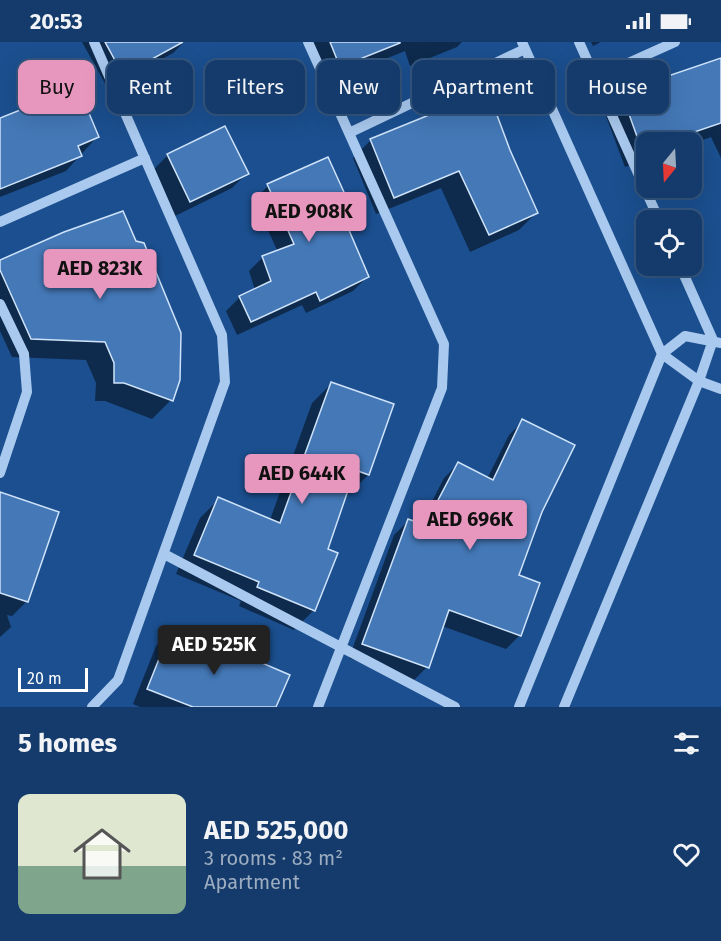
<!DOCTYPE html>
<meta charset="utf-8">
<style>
body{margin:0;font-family:"Fira Sans",sans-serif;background:#1d4271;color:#f1f3f6;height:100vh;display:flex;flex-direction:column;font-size:22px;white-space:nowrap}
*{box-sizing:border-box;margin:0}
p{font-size:20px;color:#9dadc1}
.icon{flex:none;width:33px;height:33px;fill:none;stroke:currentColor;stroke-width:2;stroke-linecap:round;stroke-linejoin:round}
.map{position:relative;height:665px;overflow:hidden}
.panel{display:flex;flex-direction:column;background:#143b6b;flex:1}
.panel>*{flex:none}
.top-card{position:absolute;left:18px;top:18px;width:686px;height:54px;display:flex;gap:12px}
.needle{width:39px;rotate:198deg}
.tools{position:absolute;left:636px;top:90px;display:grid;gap:12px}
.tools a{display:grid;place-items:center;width:66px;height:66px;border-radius:12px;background:#143b6b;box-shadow:0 6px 24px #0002,0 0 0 2px #33557e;font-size:30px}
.scale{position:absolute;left:18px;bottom:15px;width:70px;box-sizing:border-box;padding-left:6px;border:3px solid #fff;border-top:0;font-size:16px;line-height:21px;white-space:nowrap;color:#fff;-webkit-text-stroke:4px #1b4f8f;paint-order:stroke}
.price{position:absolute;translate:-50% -51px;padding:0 14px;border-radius:6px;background:#e797bd;color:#111;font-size:20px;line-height:39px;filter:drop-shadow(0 2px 3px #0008)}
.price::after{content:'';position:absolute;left:50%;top:36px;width:18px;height:14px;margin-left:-9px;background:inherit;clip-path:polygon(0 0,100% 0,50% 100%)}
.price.current{background:#222;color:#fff}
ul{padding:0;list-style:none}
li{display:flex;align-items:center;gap:18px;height:150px;padding:0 18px}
li span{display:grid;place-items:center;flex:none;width:168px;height:120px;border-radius:12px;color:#555}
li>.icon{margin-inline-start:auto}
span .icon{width:72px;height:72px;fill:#fffc;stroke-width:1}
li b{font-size:26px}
h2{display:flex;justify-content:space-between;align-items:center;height:72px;padding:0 18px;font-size:26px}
.chip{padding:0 21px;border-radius:12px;background:#143b6b;box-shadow:0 6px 24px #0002,0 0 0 2px #33557e;font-size:21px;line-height:54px}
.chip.current{background:#e797bd;color:#111}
.status{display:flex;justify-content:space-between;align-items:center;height:42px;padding:0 30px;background:#143b6b;direction:ltr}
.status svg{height:16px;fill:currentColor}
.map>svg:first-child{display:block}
</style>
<div class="status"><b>20:53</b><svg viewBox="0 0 49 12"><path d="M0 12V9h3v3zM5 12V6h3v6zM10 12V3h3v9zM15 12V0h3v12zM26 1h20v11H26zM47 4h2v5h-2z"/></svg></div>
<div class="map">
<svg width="721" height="665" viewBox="0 0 721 665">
<rect width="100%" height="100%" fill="#1b4f8f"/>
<path fill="#0007" d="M 82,0 L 184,0 L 173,11 L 108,47 Z
M 304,0 L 462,0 L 457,5 L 410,24 L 405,9 L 321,43 Z
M 591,0 L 601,0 L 593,4 Z
M 721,17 L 721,116 L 711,95 L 692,102 L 646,100 L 646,118 L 625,125 L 604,69 L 622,51 Z
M 0,74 L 2,77 L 97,95 L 66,129 L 0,155 Z
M 371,98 L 509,109 L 537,170 L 519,188 L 470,210 L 441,146 L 376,172 L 353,116 Z
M 168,113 L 247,131 L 232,146 L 175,174 L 153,128 Z
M 327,117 L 352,170 L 343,178 L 367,235 L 353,249 L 306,271 L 302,263 L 237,293 L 226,269 L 240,255 L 255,248 L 249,229 L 263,215 L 278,210 L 254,158 L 268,144 Z
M 0,221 L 178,338 L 171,358 L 152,377 L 105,359 L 95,359 L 96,341 L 86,318 L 12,315 L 0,289 Z
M 331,342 L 368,433 L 349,452 L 346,451 L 326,508 L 336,512 L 313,569 L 294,588 L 239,564 L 241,559 L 176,532 L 200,476 L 219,457 L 270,478 L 312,361 Z
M 523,379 L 541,470 L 517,534 L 520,593 L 506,607 L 442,584 L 427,625 L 413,639 L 349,616 L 394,493 L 408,479 L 420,483 L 444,436 L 458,422 L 487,437 L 509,393 Z
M 0,455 L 27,559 L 12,574 L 7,573 L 11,585 L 0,595 Z
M 171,589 L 288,634 L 274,665 L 140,665 L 133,662 L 156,604 Z"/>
<path fill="#4478b7" stroke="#cfe3fa" stroke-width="1.5" d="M 105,0 L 183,0 L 123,33 Z
M 330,0 L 400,0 L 400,1 L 340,25 Z
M 721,16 L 721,81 L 665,100 L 639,100 L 621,50 Z
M 78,45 L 99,95 L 78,104 L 82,114 L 0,147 L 0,76 Z
M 488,49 L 510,108 L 538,171 L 489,193 L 459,129 L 394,156 L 370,97 Z
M 225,84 L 249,132 L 190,160 L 167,112 Z
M 328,115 L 353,170 L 343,174 L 369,235 L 320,259 L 316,250 L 251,280 L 239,254 L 271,239 L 262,214 L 294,202 L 267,142 Z
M 123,169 L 136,199 L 144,201 L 181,291 L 180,338 L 173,359 L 124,341 L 114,341 L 114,321 L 105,300 L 31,297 L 0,228 L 0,218 L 64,190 Z
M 331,340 L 394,362 L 369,433 L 355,428 L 328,507 L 338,511 L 315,569 L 257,545 L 259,540 L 194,513 L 218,455 L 280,481 Z
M 522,377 L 575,403 L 542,470 L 519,533 L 540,541 L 521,594 L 449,568 L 429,626 L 362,602 L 408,477 L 425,483 L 458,420 L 493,438 Z
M 0,450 L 59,470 L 28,560 L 0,551 Z
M 171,587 L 238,613 L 239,611 L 290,633 L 276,665 L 193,665 L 147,647 Z"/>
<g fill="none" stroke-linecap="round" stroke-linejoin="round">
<path stroke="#a9c9ee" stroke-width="10" d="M 308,0 L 444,302 L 442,346 L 318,665
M 522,0 L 662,312 L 699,339 L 721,347
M 579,0 L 659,178
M 595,36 L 675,0
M 349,91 L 525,7
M 0,180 L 145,116
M 0,262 L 24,312 L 27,350 L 0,431
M 164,512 L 455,665
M 92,665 L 118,638 L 225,340 L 222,293 L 94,0
M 519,665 L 662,312 L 685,294 L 721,301
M 564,665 L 699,339 L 713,298 L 680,224"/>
</g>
</svg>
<div class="tools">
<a><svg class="needle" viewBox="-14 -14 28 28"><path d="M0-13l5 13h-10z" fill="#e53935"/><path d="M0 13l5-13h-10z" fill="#9dadc1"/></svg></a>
<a><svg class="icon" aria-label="locate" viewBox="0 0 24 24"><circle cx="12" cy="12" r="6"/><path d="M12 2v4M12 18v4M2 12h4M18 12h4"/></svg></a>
</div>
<div class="scale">20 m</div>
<b class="price" style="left:309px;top:201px">AED 908K</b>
<b class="price" style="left:100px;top:258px">AED 823K</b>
<b class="price" style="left:302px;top:463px">AED 644K</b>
<b class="price" style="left:470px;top:509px">AED 696K</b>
<b class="price current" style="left:214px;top:634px">AED 525K</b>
<div class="top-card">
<a class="chip current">Buy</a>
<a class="chip">Rent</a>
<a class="chip">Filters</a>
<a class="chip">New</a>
<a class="chip">Apartment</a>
<a class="chip">House</a>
</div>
</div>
<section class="panel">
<h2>5 homes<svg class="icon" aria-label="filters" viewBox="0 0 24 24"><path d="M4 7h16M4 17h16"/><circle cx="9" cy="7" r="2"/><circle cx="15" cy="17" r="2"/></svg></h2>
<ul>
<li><span style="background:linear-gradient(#dfe7d0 60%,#7fa58c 0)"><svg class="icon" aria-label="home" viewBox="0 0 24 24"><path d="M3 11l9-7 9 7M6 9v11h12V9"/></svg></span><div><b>AED 525,000</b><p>3 rooms · 83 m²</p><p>Apartment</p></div><svg class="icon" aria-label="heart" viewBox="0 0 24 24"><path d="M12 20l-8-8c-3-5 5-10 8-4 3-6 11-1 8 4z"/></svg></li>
</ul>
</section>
